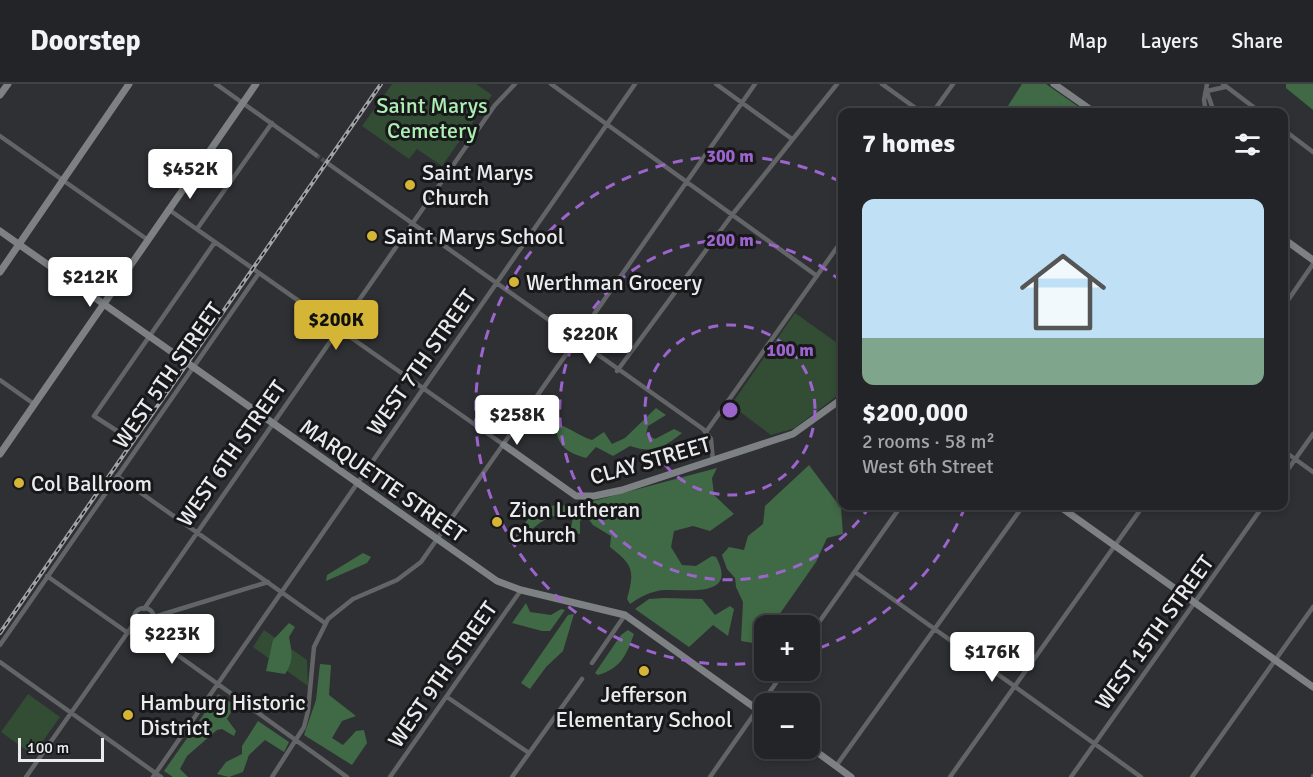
<!DOCTYPE html>
<meta charset="utf-8">
<style>
body{margin:0;font-family:Signika,sans-serif;background:#2f3033;color:#f1f3f6;height:100vh;display:flex;flex-direction:column;font-size:22px;white-space:nowrap}
*{box-sizing:border-box;margin:0}
p{font-size:20px;color:#a3a4a7}
.icon{flex:none;width:33px;height:33px;fill:none;stroke:currentColor;stroke-width:2;stroke-linecap:round;stroke-linejoin:round}
.map{position:relative;flex:1;overflow:hidden}
.panel{position:absolute;left:838px;top:24px;width:450px;height:402px;display:flex;flex-direction:column;background:#232427;border-radius:12px;box-shadow:0 3px 9px #0003,0 0 0 2px #404144}
.panel>*{flex:none}
.tools{position:absolute;left:754px;top:531px;display:grid;gap:12px}
.tools a{display:grid;place-items:center;width:66px;height:66px;border-radius:12px;background:#232427;box-shadow:0 3px 9px #0003,0 0 0 2px #404144;font-size:30px}
.scale{position:absolute;left:18px;bottom:15px;width:86px;box-sizing:border-box;padding-left:6px;border:3px solid #eaebed;border-top:0;font-size:16px;line-height:21px;white-space:nowrap;color:#eaebed;-webkit-text-stroke:4px #18181a;paint-order:stroke}
.price{position:absolute;translate:-50% -51px;padding:0 14px;border-radius:6px;background:#fff;color:#222;font-size:20px;line-height:39px;filter:drop-shadow(0 2px 3px #0008)}
.price::after{content:'';position:absolute;left:50%;top:36px;width:18px;height:14px;margin-left:-9px;background:inherit;clip-path:polygon(0 0,100% 0,50% 100%)}
.price.current{background:#d5b535;color:#111}
ul{padding:0;list-style:none}
li{display:grid;align-content:center;gap:12px;height:318px;padding:0 24px}
li span{display:grid;place-items:center;height:186px;border-radius:12px;color:#555}
li>.icon{margin-inline-start:auto}
span .icon{width:108px;height:108px;fill:#fffc;stroke-width:1}
li b{font-size:26px}
h2{display:flex;justify-content:space-between;align-items:center;height:72px;padding:0 24px;font-size:26px}
header{display:flex;align-items:center;gap:36px;box-sizing:border-box;height:84px;padding:0 30px;background:#232427;border-bottom:2px solid #404144}
header strong{font-size:28px}
nav{display:flex;gap:33px;margin-inline-start:auto;font-size:21px}
.map>svg:first-child{display:block}
</style>
<header>
<strong>Doorstep</strong>
<nav><a>Map</a><a>Layers</a><a>Share</a></nav>
</header>
<div class="map">
<svg width="1313" height="693" viewBox="0 0 1313 693">
<rect width="100%" height="100%" fill="#2f3034"/>
<path fill="#324d34" d="M 392,0 L 476,0 L 492,11 L 442,82 L 417,65 L 409,75 L 362,42 Z
M 795,229 L 843,263 L 843,307 L 795,344 L 771,351 L 731,321 Z
M 264,546 L 307,576 L 308,602 L 253,563 Z
M 28,610 L 60,633 L 33,671 L 1,648 Z"/>
<path fill="#406945" d="M 1022,0 L 1046,0 L 1086,28 L 1004,28 Z
M 1286,0 L 1313,0 L 1313,26 L 1286,4 Z
M 656,324 L 666,331 L 648,342 L 646,350 L 655,355 L 674,345 L 682,349 C 663,364 654,370 630,362 L 613,372 L 596,363 L 586,374 C 566,368 558,363 555,340 C 569,342 578,352 592,356 L 604,348 L 612,360 L 625,354 Z
M 809,381 L 841,424 L 843,450 L 827,454 L 816,478 L 772,541 L 765,542 L 765,551 L 759,560 L 741,557 L 743,518 L 736,503 L 735,494 L 727,485 L 722,471 L 729,463 L 744,466 L 748,452 L 763,440 L 765,422 Z
M 717,384 L 712,394 L 714,411 L 734,430 L 710,447 L 693,442 L 674,447 L 671,463 L 682,481 L 696,482 L 712,472 L 716,473 C 739,515 685,505 664,506 C 651,507 640,513 630,520 L 627,515 C 635,486 633,481 610,463 L 611,452 L 593,441 L 587,433 L 580,437 L 580,450 L 570,449 L 573,433 C 539,425 536,451 509,460 L 538,422 L 578,421 Z
M 363,469 L 371,473 L 367,479 L 326,497 L 327,491 Z
M 664,514 L 702,515 L 715,531 L 730,522 L 734,525 L 728,552 L 713,541 L 689,563 L 635,525 L 649,515 Z
M 526,519 L 530,528 L 551,531 L 561,525 L 565,526 L 550,547 L 542,547 L 512,539 Z
M 574,530 L 563,567 L 546,583 L 530,605 L 521,599 L 568,531 Z
M 289,539 L 295,543 L 289,553 C 292,568 294,577 285,590 L 266,587 L 273,556 Z
M 628,546 L 634,550 C 626,572 621,584 598,591 L 595,589 L 621,551 Z
M 320,580 L 331,581 L 329,611 L 356,632 L 342,637 L 332,654 L 343,661 L 356,647 L 364,646 L 367,659 L 352,681 L 304,651 L 316,616 Z
M 218,610 L 235,621 L 227,635 L 236,647 L 234,652 L 222,645 L 217,646 L 187,672 L 180,685 L 188,693 L 173,693 L 164,687 Z
M 258,637 L 289,658 L 284,668 L 265,656 L 249,671 L 243,688 L 229,693 L 217,690 L 226,678 L 242,670 L 242,662 Z"/>
<g fill="none" stroke-linecap="round" stroke-linejoin="round">
<path stroke="#4b4c50" stroke-width="4.5" stroke-dasharray="4.5 2" stroke-linecap="butt" d="M 316,71 L 330,81"/>
<path stroke="#626466" stroke-width="4.5" d="M 216,0 L 316,71
M 551,0 L 817,192
M 716,0 L 792,55
M 882,0 L 921,28
M 1223,0 L 1260,28
M 1207,7 L 1225,3
M 1207,8 L 1214,28
M 933,28 L 953,0
M 1206,28 L 1204,16 L 1207,0
M 1284,46 L 1313,68
M 0,52 L 148,156
M 330,81 L 703,345 L 711,355 L 713,377
M 168,125 L 504,361
M 197,145 L 272,39
M 1284,222 L 1313,180
M 617,287 L 732,131 L 837,0
M 0,296 L 34,320
M 706,348 L 843,155
M 131,356 L 94,332 L 215,158
M 1284,367 L 1313,388
M 1284,391 L 1313,350
M 117,392 L 325,539
M 855,488 L 1141,693
M 47,492 L 128,549
M134 534a10 10 0 1 1 20 0a10 10 0 1 1-20 0Z
M 144,525 L 495,21 L 515,0
M 154,533 L 268,498
M 147,543 L 151,552 L 347,693
M 810,551 L 901,422
M 0,561 L 259,189
M 0,578 L 161,693
M 592,579 L 625,531
M 447,613 L 529,669
M 836,682 L 1023,422
M 26,693 L 135,538
M 153,693 L 635,0
M 272,693 L 304,643 L 308,627 L 314,563 L 328,535 L 353,515 L 397,496 L 421,478 L 755,0
M 390,693 L 521,506
M 512,693 L 582,595
M 710,693 L 785,586
M 950,693 L 1143,422
M 1071,693 L 1263,422
M 1192,693 L 1313,523
M 1313,693 L 1313,692"/>
<path stroke="#7e8183" stroke-width="7" d="M 1054,0 L 1094,28
M 0,11 L 8,0
M 0,147 L 497,497 L 521,506 L 625,531 L 765,631
M 1284,155 L 1313,176
M 0,188 L 129,0
M 504,361 L 576,412 L 594,412 L 622,406 L 793,350 L 843,314
M 0,370 L 256,0
M 1059,422 L 1313,603
M 810,663 L 851,693"/>
<g stroke="#a2a3a6" stroke-width="4">
<path id="rail" d="M 0,549 L 381,0"/>
</g>
<use href="#rail" stroke="#18181a" stroke-width="1.5" stroke-dasharray="4.5" stroke-linecap="butt"/>
</g>
<g fill="none" stroke="#9c65cd" stroke-width="3" stroke-dasharray="10 8">
<circle cx="730" cy="326" r="85"/>
<path d="M870 422A170 170 0 1 1 843 199"/>
<path d="M965 423A254 254 0 0 1 811 567M763 578A254 254 0 1 1 841 98"/>
</g>
<g fill="#d5b535" stroke="#18181a" stroke-width="2">
<circle cx="410" cy="101" r="6"/>
<circle cx="372" cy="152" r="6"/>
<circle cx="514" cy="198" r="6"/>
<circle cx="19" cy="399" r="6"/>
<circle cx="497" cy="438" r="6"/>
<circle cx="644" cy="587" r="6"/>
<circle cx="128" cy="631" r="6"/>
</g>
<g text-anchor="middle" stroke-width="6" stroke-linejoin="round" paint-order="stroke">
<g font-size="22" fill="#adeeb3" stroke="#18181a">
<text x="432" y="29">Saint Marys<tspan x="432" dy="25">Cemetery</tspan></text>
</g>
<g font-size="22" fill="#eaebed" stroke="#18181a" text-anchor="start">
<text x="422" y="96">Saint Marys<tspan x="422" dy="25">Church</tspan></text>
<text x="384" y="160">Saint Marys School</text>
<text x="526" y="206">Werthman Grocery</text>
<text x="31" y="407">Col Ballroom</text>
<text x="509" y="433">Zion Lutheran<tspan x="509" dy="25">Church</tspan></text>
<text x="644" y="618" text-anchor="middle">Jefferson<tspan x="644" dy="25">Elementary School</tspan></text>
<text x="140" y="626">Hamburg Historic<tspan x="140" dy="25">District</tspan></text>
</g>
<g font-size="22" fill="#eaebed" stroke="#18181a">
<text transform="translate(421 278) rotate(-55)" y="8">WEST 7TH STREET</text>
<text transform="translate(167 291) rotate(-55)" y="8">WEST 5TH STREET</text>
<text transform="translate(231 369) rotate(-55)" y="8">WEST 6TH STREET</text>
<text transform="translate(650 376) rotate(-16)" y="8">CLAY STREET</text>
<text transform="translate(383 396) rotate(35)" y="8">MARQUETTE STREET</text>
<text transform="translate(1154 548) rotate(-54)" y="8">WEST 15TH STREET</text>
<text transform="translate(442 590) rotate(-55)" y="8">WEST 9TH STREET</text>
</g>
</g>
<circle cx="730" cy="326" r="9" fill="#9c65cd" stroke="#18181a" stroke-width="3"/>
<g font-size="18" text-anchor="middle" font-weight="bold" fill="#9c65cd" stroke="#18181a" stroke-width="6" stroke-linejoin="round" paint-order="stroke">
<text x="730" y="78">300 m</text>
<text x="730" y="162">200 m</text>
<text x="790" y="272">100 m</text>
</g>
</svg>
<div class="tools">
<a>+</a>
<a>−</a>
</div>
<div class="scale">100 m</div>
<b class="price" style="left:190px;top:116px">$452K</b>
<b class="price" style="left:90px;top:224px">$212K</b>
<b class="price current" style="left:336px;top:267px">$200K</b>
<b class="price" style="left:590px;top:281px">$220K</b>
<b class="price" style="left:517px;top:362px">$258K</b>
<b class="price" style="left:172px;top:581px">$223K</b>
<b class="price" style="left:992px;top:599px">$176K</b>
<section class="panel">
<h2>7 homes<svg class="icon" aria-label="filters" viewBox="0 0 24 24"><path d="M4 7h16M4 17h16"/><circle cx="9" cy="7" r="2"/><circle cx="15" cy="17" r="2"/></svg></h2>
<ul>
<li><span style="background:linear-gradient(#bfe0f5 75%,#7fa58c 0)"><svg class="icon" aria-label="home" viewBox="0 0 24 24"><path d="M3 11l9-7 9 7M6 9v11h12V9"/></svg></span><div><b>$200,000</b><p>2 rooms · 58 m²</p><p>West 6th Street</p></div></li>
</ul>
</section>
</div>
